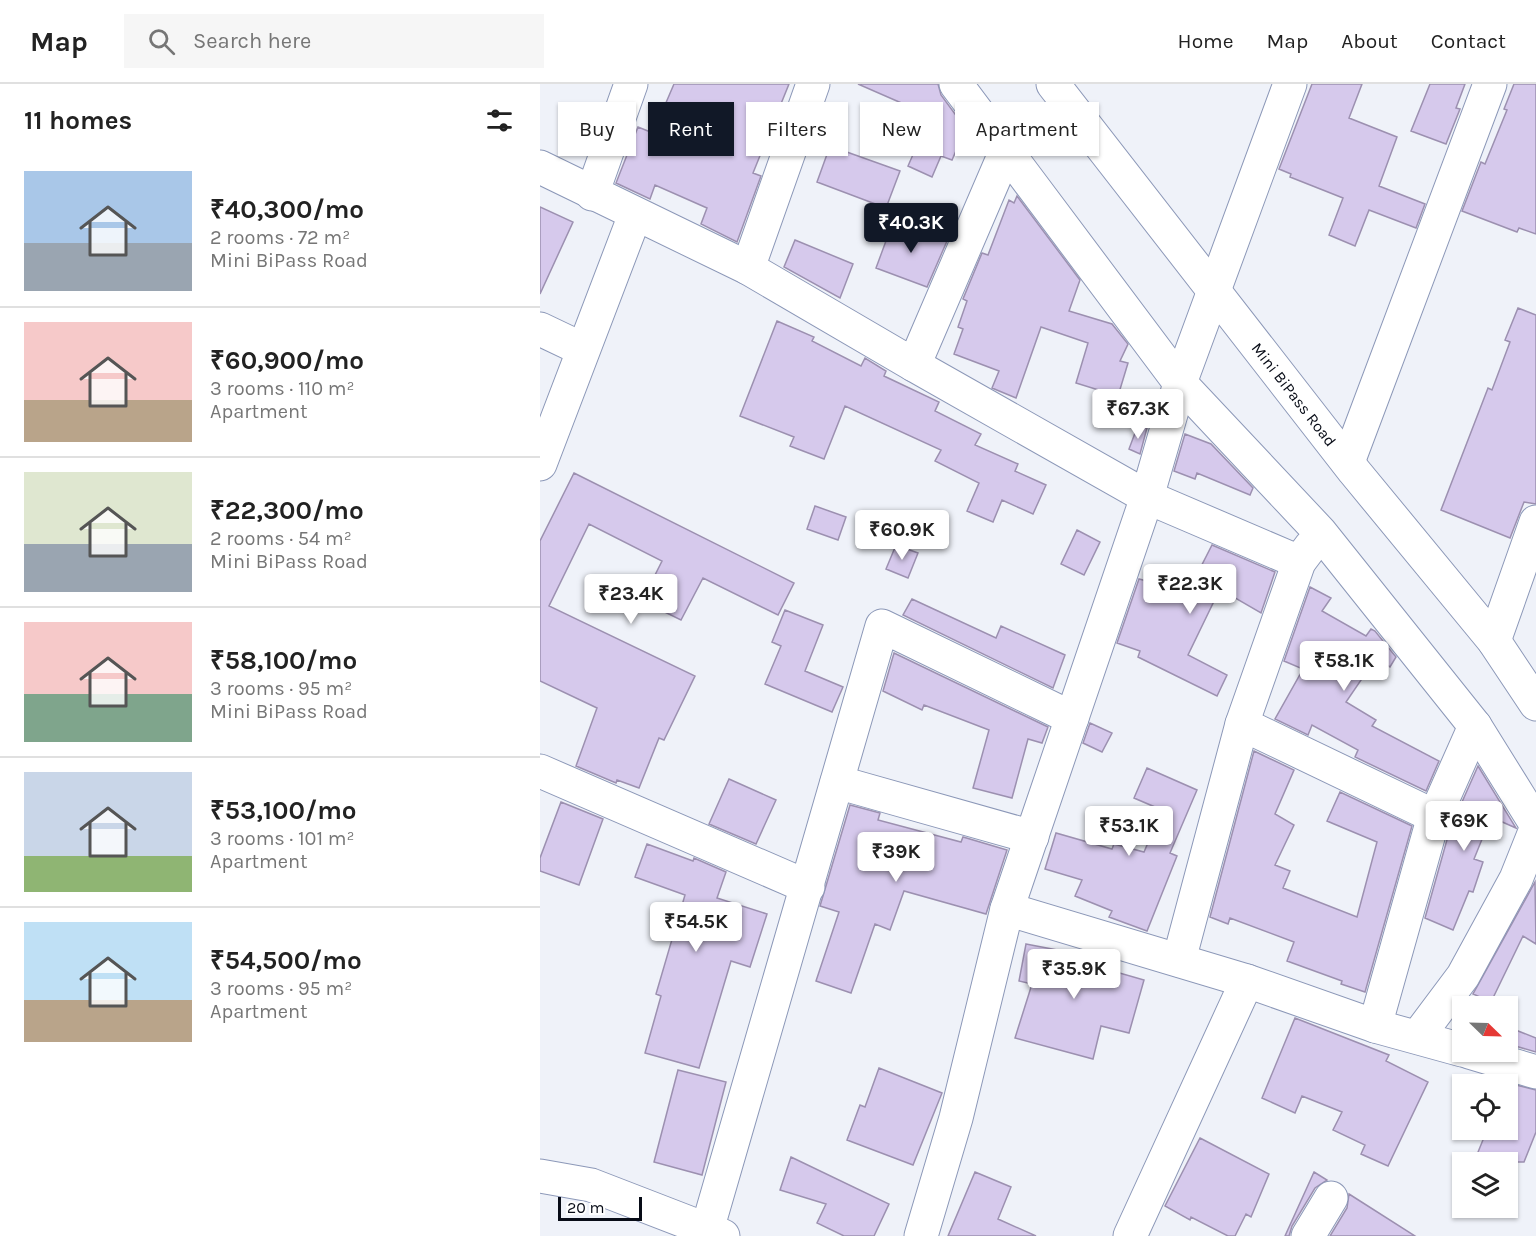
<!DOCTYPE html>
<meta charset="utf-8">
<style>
body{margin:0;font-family:Karla,sans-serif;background:#f6f6f6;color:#222;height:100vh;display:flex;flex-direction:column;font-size:22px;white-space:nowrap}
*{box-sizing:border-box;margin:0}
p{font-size:20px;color:#767676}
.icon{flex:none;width:33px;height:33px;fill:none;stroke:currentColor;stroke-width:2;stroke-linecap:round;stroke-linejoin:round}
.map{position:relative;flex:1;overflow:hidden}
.panel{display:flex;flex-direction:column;background:#fff;width:540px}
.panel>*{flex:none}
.hud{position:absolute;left:18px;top:18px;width:570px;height:54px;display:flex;gap:12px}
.needle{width:39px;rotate:113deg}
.buttons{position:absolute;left:912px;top:912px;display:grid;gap:12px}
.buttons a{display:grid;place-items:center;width:66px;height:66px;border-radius:0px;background:#fff;box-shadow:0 2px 4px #0004;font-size:30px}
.scale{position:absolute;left:18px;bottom:15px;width:84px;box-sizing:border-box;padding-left:6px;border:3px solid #080c17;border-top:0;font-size:16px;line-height:21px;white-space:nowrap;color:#080c17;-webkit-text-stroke:4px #fff;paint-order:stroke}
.price{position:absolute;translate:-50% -51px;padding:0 14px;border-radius:6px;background:#fff;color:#222;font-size:20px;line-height:39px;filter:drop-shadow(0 2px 3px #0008)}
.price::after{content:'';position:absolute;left:50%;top:36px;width:18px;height:14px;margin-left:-9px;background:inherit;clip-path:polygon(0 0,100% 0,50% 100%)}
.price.active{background:#111827;color:#fff}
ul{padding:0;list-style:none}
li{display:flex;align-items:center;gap:18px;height:150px;padding:0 24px}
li+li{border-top:2px solid #e0e0e0}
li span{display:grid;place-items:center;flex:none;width:168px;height:120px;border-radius:0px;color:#555}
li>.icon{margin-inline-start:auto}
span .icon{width:72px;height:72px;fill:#fffc;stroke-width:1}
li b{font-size:26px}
h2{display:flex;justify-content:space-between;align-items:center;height:72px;padding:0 24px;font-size:26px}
.chip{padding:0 21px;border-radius:0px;background:#fff;box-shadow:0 2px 4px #0004;font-size:21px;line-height:54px}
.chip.active{background:#111827;color:#fff}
header{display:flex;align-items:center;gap:36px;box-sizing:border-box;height:84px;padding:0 30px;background:#fff;border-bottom:2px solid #e0e0e0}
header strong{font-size:28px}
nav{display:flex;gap:33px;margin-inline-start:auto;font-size:21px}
.search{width:420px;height:54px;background:#f6f6f6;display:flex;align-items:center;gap:15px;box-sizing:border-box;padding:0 21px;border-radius:0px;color:#767676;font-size:22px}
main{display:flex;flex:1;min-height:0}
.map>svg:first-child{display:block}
</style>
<header>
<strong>Map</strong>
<div class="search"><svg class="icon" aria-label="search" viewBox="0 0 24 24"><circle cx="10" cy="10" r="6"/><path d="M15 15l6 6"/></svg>Search here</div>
<nav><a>Home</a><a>Map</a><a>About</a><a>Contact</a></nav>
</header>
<main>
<section class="panel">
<h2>11 homes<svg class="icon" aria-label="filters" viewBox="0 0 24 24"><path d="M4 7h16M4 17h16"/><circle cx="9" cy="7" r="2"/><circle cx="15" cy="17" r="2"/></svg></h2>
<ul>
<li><span style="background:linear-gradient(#a9c7e8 60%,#9aa5b1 0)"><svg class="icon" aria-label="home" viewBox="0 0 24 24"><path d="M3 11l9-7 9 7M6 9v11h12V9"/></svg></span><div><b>₹40,300/mo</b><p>2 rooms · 72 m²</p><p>Mini BiPass Road</p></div></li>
<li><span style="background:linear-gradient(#f6c9c9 65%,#b9a48a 0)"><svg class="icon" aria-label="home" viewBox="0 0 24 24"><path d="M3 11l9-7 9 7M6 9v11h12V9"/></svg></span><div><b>₹60,900/mo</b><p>3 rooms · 110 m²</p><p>Apartment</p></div></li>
<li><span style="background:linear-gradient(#dfe7d0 60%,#9aa5b1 0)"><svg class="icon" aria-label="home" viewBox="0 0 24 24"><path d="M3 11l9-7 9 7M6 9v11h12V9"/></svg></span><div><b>₹22,300/mo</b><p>2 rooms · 54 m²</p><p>Mini BiPass Road</p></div></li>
<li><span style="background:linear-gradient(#f6c9c9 60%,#7fa58c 0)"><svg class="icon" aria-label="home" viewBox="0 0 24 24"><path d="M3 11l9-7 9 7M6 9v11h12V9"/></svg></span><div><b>₹58,100/mo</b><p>3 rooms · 95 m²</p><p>Mini BiPass Road</p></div></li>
<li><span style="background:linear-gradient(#c9d6e8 70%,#8fb573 0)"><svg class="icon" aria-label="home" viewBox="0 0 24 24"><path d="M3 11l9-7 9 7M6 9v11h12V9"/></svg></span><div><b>₹53,100/mo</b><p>3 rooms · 101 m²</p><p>Apartment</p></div></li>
<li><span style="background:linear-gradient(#bfe0f5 65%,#b9a48a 0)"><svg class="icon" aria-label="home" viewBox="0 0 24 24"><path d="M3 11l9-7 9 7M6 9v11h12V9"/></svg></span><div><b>₹54,500/mo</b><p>3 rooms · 95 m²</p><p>Apartment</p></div></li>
</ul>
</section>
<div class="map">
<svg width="996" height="1152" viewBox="0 0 996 1152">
<rect width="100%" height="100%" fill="#eff2f9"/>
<path fill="#d6c9ec" stroke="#9c90b0" stroke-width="1.5" d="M 134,0 L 249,0 L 213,89 L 221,92 L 197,158 L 161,140 L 167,124 L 115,101 L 110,115 L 76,99 L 98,43 L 113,49 Z
M 318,0 L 398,0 L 401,11 L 434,56 L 423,51 L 412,76 L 401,72 L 392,93 L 368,82 L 388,36 L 380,33 L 382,28 Z
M 772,0 L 822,0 L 809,34 L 857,53 L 839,102 L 885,120 L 876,144 L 829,126 L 815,162 L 789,151 L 803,114 L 750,93 L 751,90 L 739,85 Z
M 890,0 L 925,0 L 916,24 L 920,25 L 906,60 L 871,47 Z
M 974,0 L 996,0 L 996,150 L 979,144 L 977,148 L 922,127 L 941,78 L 945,80 L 967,26 L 964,25 Z
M 290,62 L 360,87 L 346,124 L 277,98 Z
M 477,112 L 540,196 L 529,227 L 572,240 L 588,260 L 580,277 L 588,279 L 578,312 L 536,299 L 548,259 L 501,243 L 476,314 L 452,304 L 459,287 L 414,270 L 423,245 L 418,243 L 427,217 L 423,215 L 442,169 L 448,171 L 469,116 L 474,119 Z
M 0,123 L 33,138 L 0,210 Z
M 353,138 L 407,157 L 387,203 L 336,184 Z
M 255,156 L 313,180 L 300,214 L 244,183 Z
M 978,224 L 996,231 L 996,420 L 984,418 L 970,454 L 901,426 L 948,304 L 952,306 L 970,258 L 965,256 Z
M 237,237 L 274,253 L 272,257 L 321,282 L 325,274 L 346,287 L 344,292 L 399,318 L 395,327 L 441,350 L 435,361 L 478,380 L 475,387 L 506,401 L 493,430 L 462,416 L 453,438 L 427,427 L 439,399 L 395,377 L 401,366 L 305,322 L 284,375 L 250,362 L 254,353 L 200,332 Z
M 598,341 L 607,344 L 600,370 L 589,365 Z
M 645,350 L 671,360 L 713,404 L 710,411 L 657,389 L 655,395 L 634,387 Z
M 34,389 L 254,499 L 238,531 L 163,494 L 141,536 L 102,517 L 122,477 L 49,440 L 9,522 L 155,592 L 124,656 L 119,654 L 99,704 L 77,696 L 76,699 L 36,682 L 57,624 L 0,597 L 0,457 Z
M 275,422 L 306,433 L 298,456 L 267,445 Z
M 537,446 L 560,458 L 544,491 L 521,480 Z
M 356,461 L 378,469 L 368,494 L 346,485 Z
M 672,461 L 735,488 L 721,529 L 692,512 L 691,515 L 678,509 L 648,571 L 687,591 L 677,612 L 598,573 L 600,567 L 577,559 L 599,495 L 648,508 Z
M 770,503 L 791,514 L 782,527 L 826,552 L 831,545 L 835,547 L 856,573 L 850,583 L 836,574 L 806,618 L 836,636 L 832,642 L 899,677 L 886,707 L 815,673 L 818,666 L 772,641 L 768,651 L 735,635 L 763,585 L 744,577 Z
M 372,515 L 456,554 L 461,542 L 525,571 L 513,604 L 363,531 Z
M 245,526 L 283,541 L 265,587 L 303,603 L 292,628 L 225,600 L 241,562 L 232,558 Z
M 354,569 L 508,643 L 502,659 L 488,655 L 472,714 L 433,704 L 449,646 L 384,621 L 382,626 L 343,607 Z
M 550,639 L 572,649 L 562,668 L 543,659 Z
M 714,667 L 754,686 L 735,730 L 754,741 L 735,781 L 750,787 L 743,804 L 817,833 L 837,758 L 787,737 L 800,708 L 872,742 L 825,908 L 801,900 L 802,897 L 747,877 L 754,858 L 690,834 L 688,840 L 670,833 Z
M 938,682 L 976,744 L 951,733 L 934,775 L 943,778 L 933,808 L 929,807 L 913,846 L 885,834 L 910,745 Z
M 607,684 L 657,706 L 630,769 L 637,772 L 607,847 L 569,833 L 572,827 L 535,812 L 542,796 L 505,785 L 516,749 L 572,765 L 574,760 L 604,768 L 622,726 L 594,714 Z
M 189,695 L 236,716 L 216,760 L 169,740 Z
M 21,718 L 63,735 L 39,801 L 0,787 L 0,774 Z
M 310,721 L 340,729 L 338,736 L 421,758 L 423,753 L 467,766 L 446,830 L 364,807 L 350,846 L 335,840 L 311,909 L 276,897 L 299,828 L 280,822 Z
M 107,760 L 153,777 L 154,774 L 186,788 L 177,814 L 227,830 L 210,883 L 191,877 L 159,984 L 105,969 L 121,912 L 116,910 L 145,811 L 95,793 Z
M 995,798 L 996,860 L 983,852 L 951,918 L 933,910 Z
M 486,860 L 533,869 L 577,883 L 576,888 L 604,896 L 589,949 L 561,942 L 553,975 L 475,954 L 492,900 L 479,897 Z
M 755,934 L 849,971 L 846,977 L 888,998 L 848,1082 L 821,1070 L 825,1061 L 793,1046 L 802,1028 L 762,1012 L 755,1029 L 722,1014 Z
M 968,943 L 996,954 L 996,968 L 968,960 Z
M 339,984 L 402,1009 L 373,1081 L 307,1056 L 320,1021 L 325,1023 Z
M 138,986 L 186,998 L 162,1091 L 114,1078 Z
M 968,999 L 996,1006 L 996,1048 L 984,1078 L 934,1078 L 947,1046 L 968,1046 Z
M 660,1054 L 729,1090 L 711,1133 L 706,1130 L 695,1152 L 688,1152 L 651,1133 L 650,1136 L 625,1122 Z
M 251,1073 L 349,1120 L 334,1152 L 304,1152 L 277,1139 L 286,1120 L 240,1106 Z
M 435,1088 L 471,1103 L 458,1135 L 496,1152 L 408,1152 Z
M 774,1088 L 787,1096 L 775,1104 L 752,1142 L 749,1152 L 745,1152 Z
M 809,1110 L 875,1152 L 790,1152 L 807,1124 Z"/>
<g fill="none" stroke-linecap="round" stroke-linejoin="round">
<g stroke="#8c98b8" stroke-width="35">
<g id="minor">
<path d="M 416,0 L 640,299 L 780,448 L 935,642 L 996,740"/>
<path id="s1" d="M 513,0 L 814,387 L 954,557 L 996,620"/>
<path d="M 0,83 L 208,184 L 374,281 L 466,67"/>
<path d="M 52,110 L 91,0"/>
<path d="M 208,184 L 273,0"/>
<path d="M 0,245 L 42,265"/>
<path d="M 374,281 L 607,413 L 640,299 L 750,0"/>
<path d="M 808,378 L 950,0"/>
<path d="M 0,380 L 95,131"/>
<path d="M 954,557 L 996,438"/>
<path d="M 702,640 L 896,733"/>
<path d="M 0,687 L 268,803"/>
<path d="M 297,698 L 492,753"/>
<path d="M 467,825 L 707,897 L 835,942 L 922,966"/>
<path d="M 639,876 L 702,640 L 759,478 L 771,462"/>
<path d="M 835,942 L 892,739 L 935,642"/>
<path d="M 878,952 L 923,892 L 976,795 L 996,745"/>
<path d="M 929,968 L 996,988"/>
<path d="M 0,1092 L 51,1101 L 183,1152"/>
<path d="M 167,1146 L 342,542 L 532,634"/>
<path d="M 381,1152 L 416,1034 L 467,825 L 607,413 L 759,478"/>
<path d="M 590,1152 L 707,897"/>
<path d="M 768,1152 L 791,1114"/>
</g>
</g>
<use href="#minor" stroke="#fff" stroke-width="33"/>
</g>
<g text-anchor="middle" stroke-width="5" stroke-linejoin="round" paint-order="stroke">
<g font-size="16" fill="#080c17" stroke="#fff">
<text dy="6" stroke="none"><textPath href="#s1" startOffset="393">Mini BiPass Road</textPath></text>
</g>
</g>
</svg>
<div class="buttons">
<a><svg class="needle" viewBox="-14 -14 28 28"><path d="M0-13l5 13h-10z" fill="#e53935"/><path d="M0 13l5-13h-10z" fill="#767676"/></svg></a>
<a><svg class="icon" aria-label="locate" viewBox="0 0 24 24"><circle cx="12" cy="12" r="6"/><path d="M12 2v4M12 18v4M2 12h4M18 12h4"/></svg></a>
<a><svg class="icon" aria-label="layers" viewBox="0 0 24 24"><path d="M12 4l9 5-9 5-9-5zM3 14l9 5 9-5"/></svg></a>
</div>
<div class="scale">20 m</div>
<b class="price active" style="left:371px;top:170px">₹40.3K</b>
<b class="price" style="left:598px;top:356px">₹67.3K</b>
<b class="price" style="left:362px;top:477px">₹60.9K</b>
<b class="price" style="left:650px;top:531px">₹22.3K</b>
<b class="price" style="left:91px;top:541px">₹23.4K</b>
<b class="price" style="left:804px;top:608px">₹58.1K</b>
<b class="price" style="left:924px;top:768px">₹69K</b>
<b class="price" style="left:589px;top:773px">₹53.1K</b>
<b class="price" style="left:356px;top:799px">₹39K</b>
<b class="price" style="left:156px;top:869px">₹54.5K</b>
<b class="price" style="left:534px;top:916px">₹35.9K</b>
<div class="hud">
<a class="chip">Buy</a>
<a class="chip active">Rent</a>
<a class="chip">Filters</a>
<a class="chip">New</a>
<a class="chip">Apartment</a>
</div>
</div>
</main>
